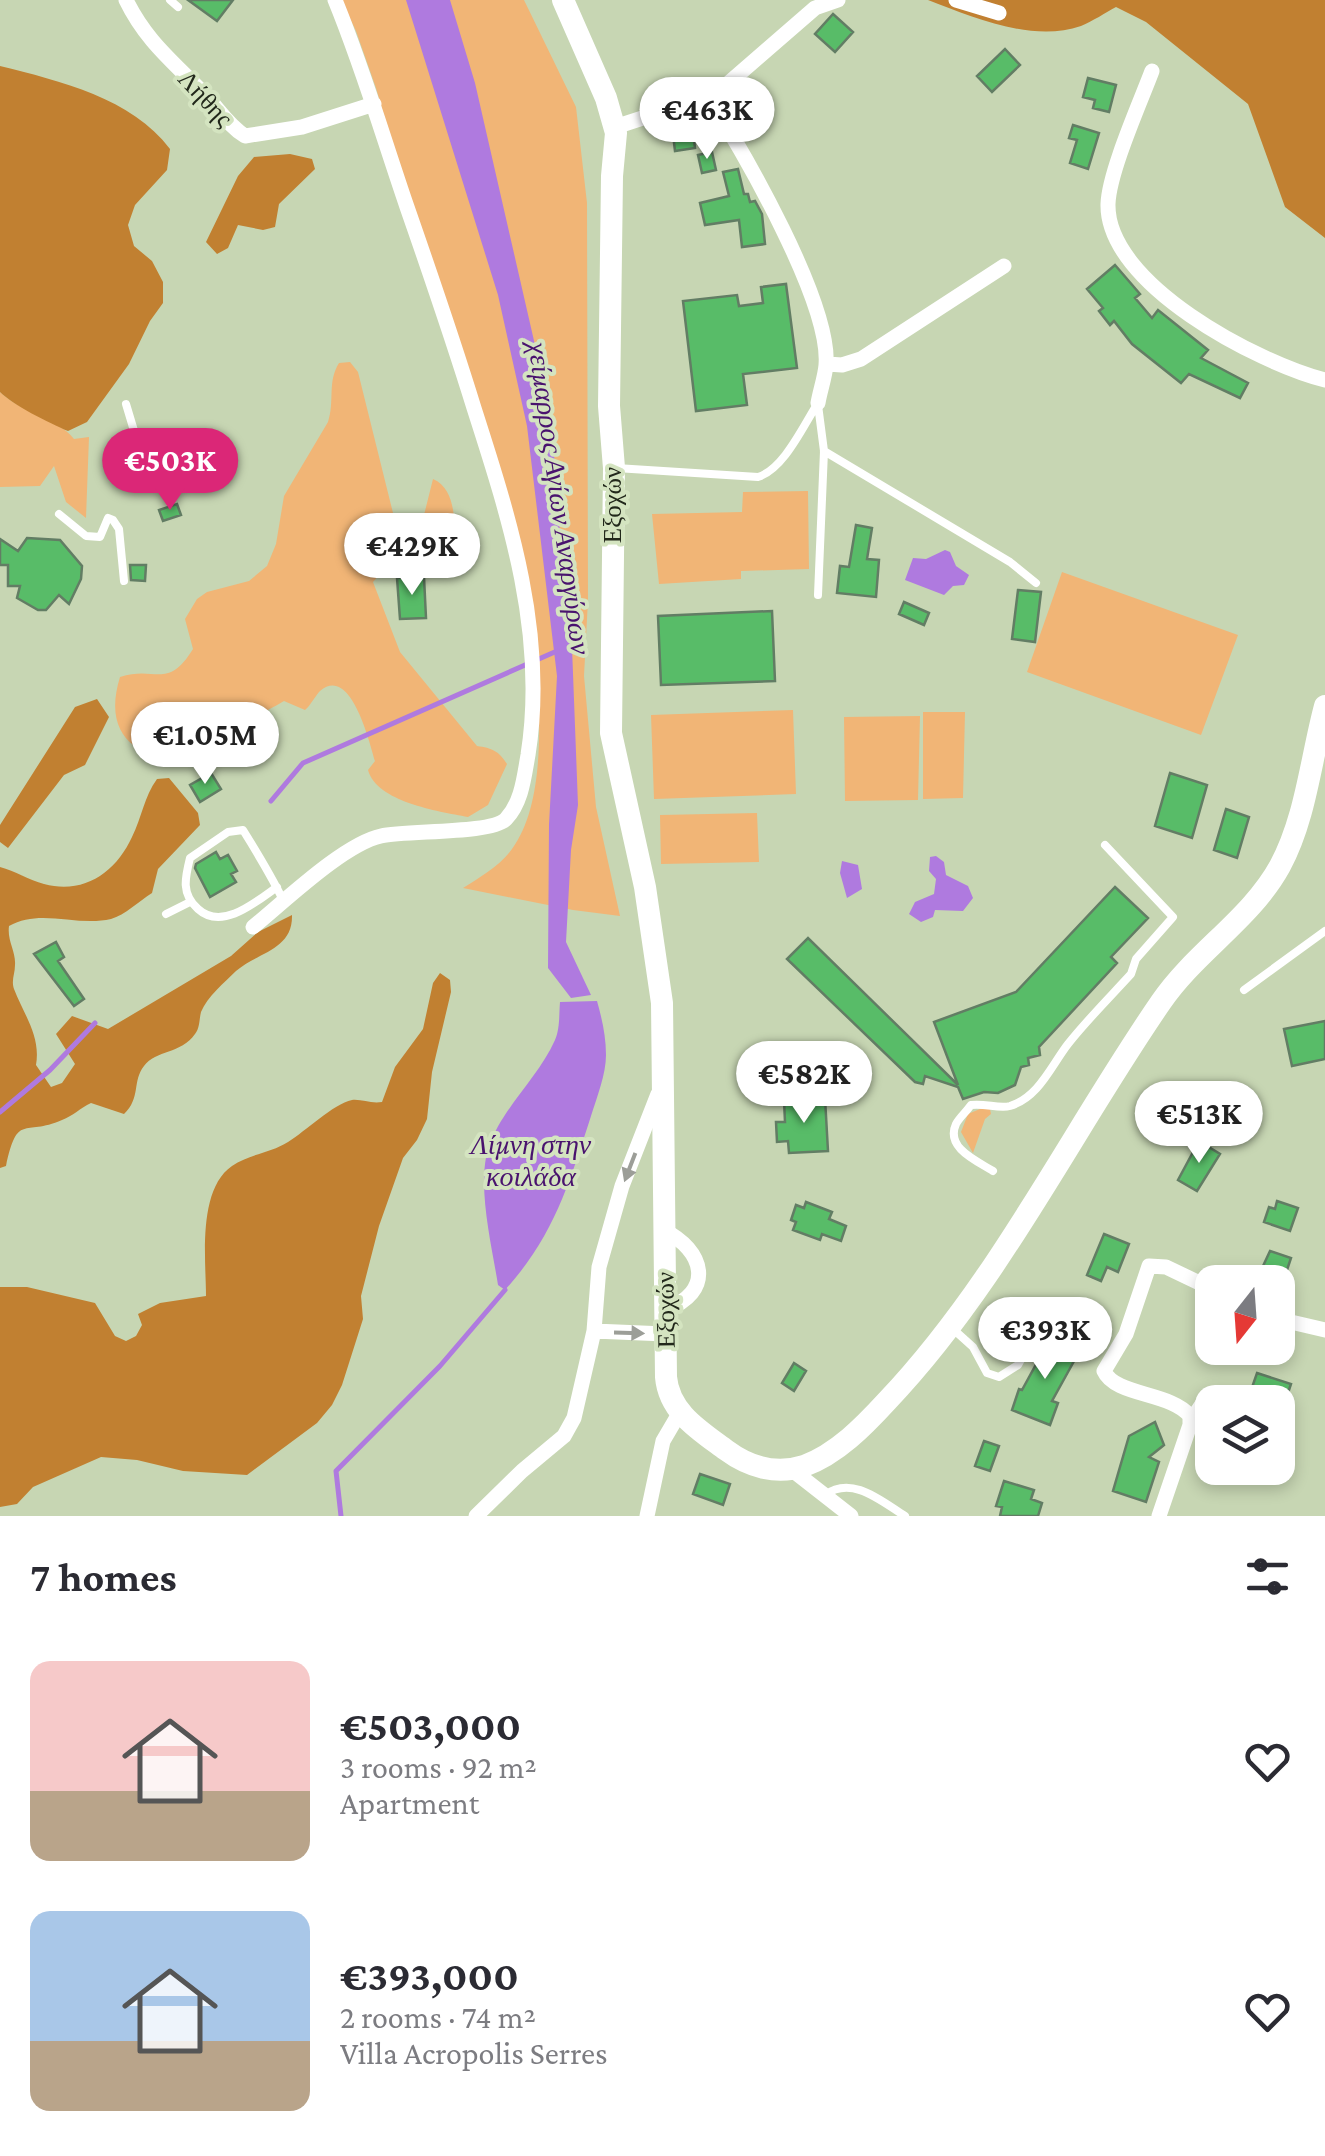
<!DOCTYPE html>
<meta charset="utf-8">
<style>
body{margin:0;font-family:"Crimson Pro",serif;background:#f2f2f3;color:#2b2b33;height:100vh;display:flex;flex-direction:column;font-size:38px;white-space:nowrap}
*{box-sizing:border-box;margin:0}
p{font-size:32px;color:#7c7c81}
.icon{flex:none;width:55px;height:55px;fill:none;stroke:currentColor;stroke-width:2;stroke-linecap:round;stroke-linejoin:round}
.map{position:relative;height:1516px;overflow:hidden}
.panel{display:flex;flex-direction:column;background:#fff;flex:1}
.panel>*{flex:none}
.needle{width:65px;rotate:197deg}
.tools{position:absolute;left:1195px;top:1265px;display:grid;gap:20px}
.tools a{display:grid;place-items:center;width:100px;height:100px;border-radius:20px;background:#fff;box-shadow:0 5px 15px #0003;font-size:50px}
.price{position:absolute;translate:-50% -85px;padding:0 22px;border-radius:35px;background:#fff;color:#222;font-size:32px;line-height:65px;filter:drop-shadow(0 2px 5px #0008)}
.price::after{content:'';position:absolute;left:50%;top:60px;width:30px;height:22px;margin-left:-15px;background:inherit;clip-path:polygon(0 0,100% 0,50% 100%)}
.price.current{background:#db2777;color:#fff}
ul{padding:0;list-style:none}
li{display:flex;align-items:center;gap:30px;height:250px;padding:0 30px}
li span{display:grid;place-items:center;flex:none;width:280px;height:200px;border-radius:20px;color:#555}
li>.icon{margin-inline-start:auto}
span .icon{width:120px;height:120px;fill:#fffc;stroke-width:1}
li b{font-size:42px}
h2{display:flex;justify-content:space-between;align-items:center;height:120px;padding:0 30px;font-size:42px}
.map>svg:first-child{display:block}
</style>
<div class="map">
<svg width="1325" height="1516" viewBox="0 0 1325 1516">
<rect width="100%" height="100%" fill="#c7d6b3"/>
<path fill="#f1b576" d="M 341,0 L 524,0 L 576,107 L 587,203 L 588,600 L 584,676 L 596,807 L 620,916 L 573,910 L 463,888 C 480,877 500,866 512,849 C 550,797 538,696 535,634 L 376,88 L 356,31 Z
M 350,362 L 358,372 L 394,517 L 416,526 L 424,515 L 433,479 C 452,487 454,511 455,530 C 436,558 399,550 373,582 L 400,652 L 477,746 C 492,748 499,751 507,764 L 488,805 L 468,817 C 437,811 377,802 368,770 L 375,761 C 370,744 351,664 320,691 C 315,696 311,705 305,710 L 284,701 C 269,710 250,718 238,730 C 228,739 230,755 216,760 C 208,764 195,761 186,761 C 132,758 103,732 120,677 C 156,665 167,691 193,649 L 185,619 L 197,599 L 207,592 L 249,581 L 267,566 L 276,544 L 284,496 L 328,422 C 335,401 327,382 339,363 Z
M 0,392 C 20,412 57,417 74,439 L 89,437 L 86,518 L 66,502 L 54,466 L 40,486 L 0,487 Z
M 808,491 L 809,569 L 741,571 L 741,579 L 659,584 L 652,514 L 742,512 L 743,492 Z
M 1062,572 L 1238,635 L 1201,735 L 1027,672 Z
M 793,710 L 796,794 L 654,799 L 651,715 Z
M 923,712 L 965,712 L 963,798 L 923,799 Z
M 920,716 L 918,800 L 845,801 L 844,717 Z
M 757,813 L 759,862 L 661,864 L 660,815 Z
M 980,1109 L 990,1109 L 991,1114 L 985,1119 L 973,1153 L 961,1132 L 968,1114 Z"/>
<path fill="#c18031" d="M 928,0 L 1325,0 L 1325,238 L 1285,207 L 1248,104 L 1146,22 L 1116,7 C 1105,13 1093,21 1081,26 C 1032,43 973,17 928,0 Z
M 0,66 C 60,81 132,98 170,149 L 167,170 L 135,205 L 128,225 L 134,246 L 152,261 L 163,282 L 163,303 L 150,321 L 129,364 L 87,422 L 68,431 C 49,423 13,405 0,392 Z
M 290,154 L 312,159 L 315,169 L 279,204 L 275,227 L 263,230 L 238,225 L 228,248 L 217,254 L 206,242 L 238,176 L 254,157 Z
M 97,699 L 109,717 L 85,765 L 64,775 L 8,848 L 0,842 L 0,825 L 75,707 Z
M 169,778 L 198,813 L 200,825 L 158,869 L 152,893 C 139,901 125,915 111,919 C 77,927 40,908 9,926 C 7,941 16,951 15,965 C 15,974 11,980 14,989 C 24,1015 41,1036 36,1065 L 51,1087 L 62,1083 L 75,1064 L 56,1034 L 72,1016 L 108,1029 L 231,956 L 258,932 L 292,915 C 293,950 258,952 236,971 C 225,982 207,997 201,1012 C 199,1020 200,1028 195,1034 C 181,1054 156,1050 144,1066 C 132,1081 141,1098 124,1114 L 91,1103 C 80,1108 73,1116 62,1120 C 23,1137 18,1112 6,1166 L 0,1168 L 0,867 C 15,871 29,880 44,884 C 84,895 116,872 132,837 C 142,817 144,797 157,779 Z
M 440,973 L 450,980 L 451,992 L 432,1072 L 427,1119 L 417,1140 L 403,1158 L 379,1226 L 361,1296 L 363,1319 L 342,1385 L 332,1405 L 317,1423 L 247,1475 L 183,1471 L 137,1460 L 101,1457 L 33,1487 L 17,1504 L 0,1507 L 0,1287 L 27,1287 L 95,1303 L 115,1336 L 126,1341 L 136,1336 L 142,1325 L 138,1314 L 160,1303 L 206,1296 C 206,1261 197,1190 232,1166 C 249,1154 271,1153 288,1142 C 306,1131 333,1104 352,1100 C 362,1099 371,1104 382,1102 L 395,1067 L 423,1029 L 433,983 Z"/>
<path fill="#af7adf" d="M 406,0 L 450,0 L 475,83 L 551,415 L 561,545 L 571,621 L 578,805 L 571,850 L 566,942 L 591,995 L 571,998 L 548,968 L 549,825 L 557,676 L 527,426 L 498,295 Z
M 945,550 L 950,552 L 956,566 L 969,575 L 964,585 L 953,586 L 944,595 L 905,580 L 913,558 L 926,559 Z
M 936,856 L 944,862 L 946,875 L 968,886 L 973,898 L 963,911 L 935,910 L 933,917 L 921,922 L 909,914 L 915,902 L 934,894 L 936,879 L 929,871 L 930,857 Z
M 842,861 L 858,865 L 862,889 L 847,898 L 840,873 Z
M 597,1001 C 602,1019 606,1036 606,1055 C 606,1074 597,1097 591,1116 C 569,1184 554,1236 505,1290 L 498,1285 C 492,1246 476,1184 489,1146 C 503,1107 538,1078 555,1040 C 560,1029 559,1014 560,1002 Z"/>
<g fill="none" stroke-linecap="round" stroke-linejoin="round">
<path stroke="#af7adf" stroke-width="5" d="M 271,801 L 303,763 L 557,651
M 0,1112 L 50,1070 L 95,1023
M 341,1516 L 336,1471 L 440,1366 L 505,1290"/>
</g>
<path fill="#58bc68" stroke="#627d64" stroke-width="2.5" d="M 188,0 L 233,0 L 217,21 Z
M 833,14 L 853,32 L 835,52 L 815,34 Z
M 1005,49 L 1020,65 L 992,92 L 977,76 Z
M 1088,78 L 1116,85 L 1109,112 L 1093,108 L 1095,100 L 1083,97 Z
M 692,123 L 695,148 L 675,151 L 672,126 Z
M 1073,125 L 1099,133 L 1088,169 L 1070,163 L 1077,140 L 1069,138 Z
M 712,152 L 716,170 L 702,173 L 698,155 Z
M 738,169 L 744,194 L 748,194 L 750,202 L 755,201 L 762,214 L 765,244 L 742,247 L 739,220 L 705,225 L 700,203 L 729,196 L 723,172 Z
M 1115,265 L 1140,294 L 1135,298 L 1152,318 L 1158,310 L 1208,350 L 1201,358 L 1248,383 L 1240,398 L 1189,374 L 1181,383 L 1132,344 L 1114,321 L 1110,325 L 1099,311 L 1103,308 L 1087,289 Z
M 786,284 L 797,368 L 743,374 L 747,405 L 696,411 L 683,301 L 737,295 L 739,306 L 763,303 L 761,287 Z
M 170,451 L 173,483 L 155,484 L 153,452 Z
M 177,504 L 181,515 L 163,521 L 159,510 Z
M 856,525 L 872,528 L 867,559 L 879,560 L 876,597 L 837,593 L 840,566 L 849,567 Z
M 27,538 L 60,540 L 82,566 L 81,579 L 69,604 L 59,595 L 46,610 L 38,610 L 17,598 L 20,586 L 8,586 L 8,565 L 0,565 L 0,539 L 18,551 Z
M 130,565 L 146,565 L 145,581 L 131,580 Z
M 424,577 L 426,618 L 400,619 L 397,578 Z
M 1018,590 L 1041,592 L 1035,642 L 1012,639 Z
M 904,602 L 929,613 L 924,625 L 899,614 Z
M 772,611 L 775,681 L 661,685 L 658,616 Z
M 211,773 L 221,789 L 200,802 L 190,785 Z
M 1170,773 L 1207,785 L 1192,838 L 1155,826 Z
M 1226,809 L 1249,817 L 1237,858 L 1214,850 Z
M 216,852 L 220,859 L 228,855 L 237,871 L 231,874 L 236,882 L 210,897 L 195,868 L 196,864 Z
M 1115,887 L 1148,918 L 1111,957 L 1117,963 L 1039,1047 L 1040,1055 L 1028,1058 L 1029,1065 L 1021,1067 L 1015,1085 L 998,1093 L 984,1092 L 963,1099 L 958,1087 L 925,1076 L 923,1084 L 915,1082 L 787,959 L 808,938 L 958,1085 L 934,1022 L 1016,992 Z
M 56,942 L 64,957 L 58,961 L 84,999 L 74,1006 L 34,954 Z
M 1325,1021 L 1325,1059 L 1292,1066 L 1284,1029 Z
M 825,1098 L 828,1151 L 789,1153 L 788,1141 L 777,1142 L 776,1122 L 785,1122 L 784,1100 Z
M 1199,1141 L 1220,1154 L 1197,1191 L 1178,1180 Z
M 1277,1201 L 1298,1208 L 1290,1231 L 1264,1222 L 1269,1207 L 1275,1209 Z
M 806,1202 L 832,1212 L 829,1219 L 846,1226 L 841,1241 L 822,1234 L 820,1240 L 793,1230 L 796,1222 L 791,1220 L 796,1205 L 804,1208 Z
M 1104,1234 L 1129,1244 L 1118,1272 L 1107,1267 L 1101,1281 L 1087,1275 Z
M 1270,1251 L 1291,1258 L 1283,1282 L 1271,1278 L 1270,1282 L 1257,1279 Z
M 1051,1337 L 1079,1352 L 1052,1401 L 1058,1403 L 1050,1425 L 1012,1410 L 1019,1389 L 1022,1390 Z
M 794,1363 L 806,1371 L 794,1391 L 782,1383 Z
M 1257,1373 L 1291,1384 L 1285,1402 L 1247,1402 Z
M 1155,1422 L 1164,1445 L 1149,1457 L 1159,1462 L 1146,1502 L 1113,1491 L 1129,1436 Z
M 984,1441 L 999,1446 L 990,1471 L 975,1466 Z
M 700,1474 L 730,1484 L 723,1505 L 693,1494 Z
M 1004,1481 L 1034,1490 L 1031,1499 L 1042,1503 L 1038,1516 L 1000,1516 L 1002,1507 L 996,1506 Z"/>
<g fill="none" stroke-linecap="round" stroke-linejoin="round">
<path stroke="#fff" stroke-width="8" d="M 170,0 L 178,7
M 126,404 L 135,434
M 818,405 L 824,451 L 818,595
M 824,451 L 1010,562 L 1036,583
M 616,468 L 758,477 C 784,469 803,426 818,403
M 59,514 L 86,536 L 100,537 L 108,518 L 113,520 L 119,529 L 124,581
M 277,887 C 256,902 222,931 198,909 C 181,894 185,878 190,858 L 228,832 L 243,830 C 258,854 272,877 284,902
M 166,914 L 190,902
M 1244,990 L 1325,931
M 993,1171 C 977,1161 945,1148 956,1124 C 959,1118 967,1111 971,1105 C 985,1103 999,1109 1010,1106 C 1039,1097 1051,1066 1068,1044 C 1087,1020 1110,997 1131,974 L 1136,959 L 1173,917 L 1105,845
M 953,1329 L 973,1347 L 987,1373 L 999,1377 L 1018,1365 L 1038,1329
M 1190,1416 L 1204,1395 L 1237,1395
M 825,1495 C 852,1475 881,1501 905,1516"/>
<path stroke="#fff" stroke-width="15" d="M 126,0 C 147,43 175,63 207,97 C 220,111 229,126 245,136 L 302,127 L 374,104
M 956,0 L 999,13
M 1152,71 C 1140,103 1109,172 1108,204 C 1106,284 1258,363 1325,380
M 709,98 C 744,153 831,303 826,365 C 825,377 820,391 818,403
M 615,127 L 716,94 L 815,8 L 838,0
M 827,364 L 842,365 L 861,359 L 1004,266
M 253,927 C 285,901 344,844 381,836 C 407,830 492,834 506,819 C 522,802 524,777 528,755 C 547,635 510,520 474,408 C 453,340 430,273 407,207 C 383,137 363,68 335,0
M 663,1230 C 705,1250 715,1292 665,1310
M 1278,1319 L 1325,1330
M 594,1331 L 665,1334
M 791,1469 L 851,1516
M 476,1516 L 522,1471 L 564,1436 L 574,1418 L 594,1331 L 599,1267 L 622,1186 L 658,1094
M 647,1516 L 663,1441 L 680,1412
M 1159,1516 L 1190,1425 L 1190,1416 C 1171,1392 1115,1396 1104,1371 L 1126,1334 L 1149,1266 L 1166,1267 L 1212,1289"/>
<path stroke="#fff" stroke-width="22" d="M 563,0 L 606,98 L 616,133 L 612,176 L 609,406 L 614,468 L 611,733 L 645,887 L 662,1003 L 666,1377 C 669,1412 699,1430 726,1450 C 749,1467 776,1475 804,1466 C 837,1454 864,1426 887,1401 C 998,1284 1070,1134 1161,1002 C 1195,952 1251,919 1280,866 C 1306,818 1311,758 1325,706"/>
</g>
<defs><path id="oneway-solid" d="M-6-.8H1V-3.2L6.5 0L1 3.2V.8H-6Z" transform="scale(2.5)"/></defs>
<g fill="#9c9e98">
<use href="#oneway-solid" transform="translate(630 1167) rotate(111)"/>
<use href="#oneway-solid" transform="translate(629 1333) rotate(2)"/>
</g>
<g text-anchor="middle" stroke-width="8" stroke-linejoin="round" paint-order="stroke">
<g font-size="25" fill="#22281b" stroke="#d4e4c0">
<text transform="translate(206 98) rotate(47)" y="9">Λήθης</text>
<text transform="translate(612 505) rotate(-90)" y="9">Εξοχών</text>
<text transform="translate(665 1310) rotate(-91)" y="9">Εξοχών</text>
</g>
<g font-size="28" font-style="italic" fill="#49136e" stroke="#d4e4c0">
<text transform="translate(560 498) rotate(82)" y="10">χείμαρρος Αγίων Αναργύρων</text>
<text x="531" y="1154">Λίμνη στην<tspan x="531" dy="32">κοιλάδα</tspan></text>
</g>
</g>
</svg>
<div class="tools">
<a><svg class="needle" viewBox="-14 -14 28 28"><path d="M0-13l5 13h-10z" fill="#e53935"/><path d="M0 13l5-13h-10z" fill="#7c7c81"/></svg></a>
<a><svg class="icon" aria-label="layers" viewBox="0 0 24 24"><path d="M12 4l9 5-9 5-9-5zM3 14l9 5 9-5"/></svg></a>
</div>
<b class="price" style="left:707px;top:162px">€463K</b>
<b class="price current" style="left:170px;top:513px">€503K</b>
<b class="price" style="left:412px;top:598px">€429K</b>
<b class="price" style="left:205px;top:787px">€1.05M</b>
<b class="price" style="left:804px;top:1126px">€582K</b>
<b class="price" style="left:1199px;top:1166px">€513K</b>
<b class="price" style="left:1045px;top:1382px">€393K</b>
</div>
<section class="panel">
<h2>7 homes<svg class="icon" aria-label="filters" viewBox="0 0 24 24"><path d="M4 7h16M4 17h16"/><circle cx="9" cy="7" r="2"/><circle cx="15" cy="17" r="2"/></svg></h2>
<ul>
<li><span style="background:linear-gradient(#f6c9c9 65%,#b9a48a 0)"><svg class="icon" aria-label="home" viewBox="0 0 24 24"><path d="M3 11l9-7 9 7M6 9v11h12V9"/></svg></span><div><b>€503,000</b><p>3 rooms · 92 m²</p><p>Apartment</p></div><svg class="icon" aria-label="heart" viewBox="0 0 24 24"><path d="M12 20l-8-8c-3-5 5-10 8-4 3-6 11-1 8 4z"/></svg></li>
<li><span style="background:linear-gradient(#a9c7e8 65%,#b9a48a 0)"><svg class="icon" aria-label="home" viewBox="0 0 24 24"><path d="M3 11l9-7 9 7M6 9v11h12V9"/></svg></span><div><b>€393,000</b><p>2 rooms · 74 m²</p><p>Villa Acropolis Serres</p></div><svg class="icon" aria-label="heart" viewBox="0 0 24 24"><path d="M12 20l-8-8c-3-5 5-10 8-4 3-6 11-1 8 4z"/></svg></li>
</ul>
</section>
